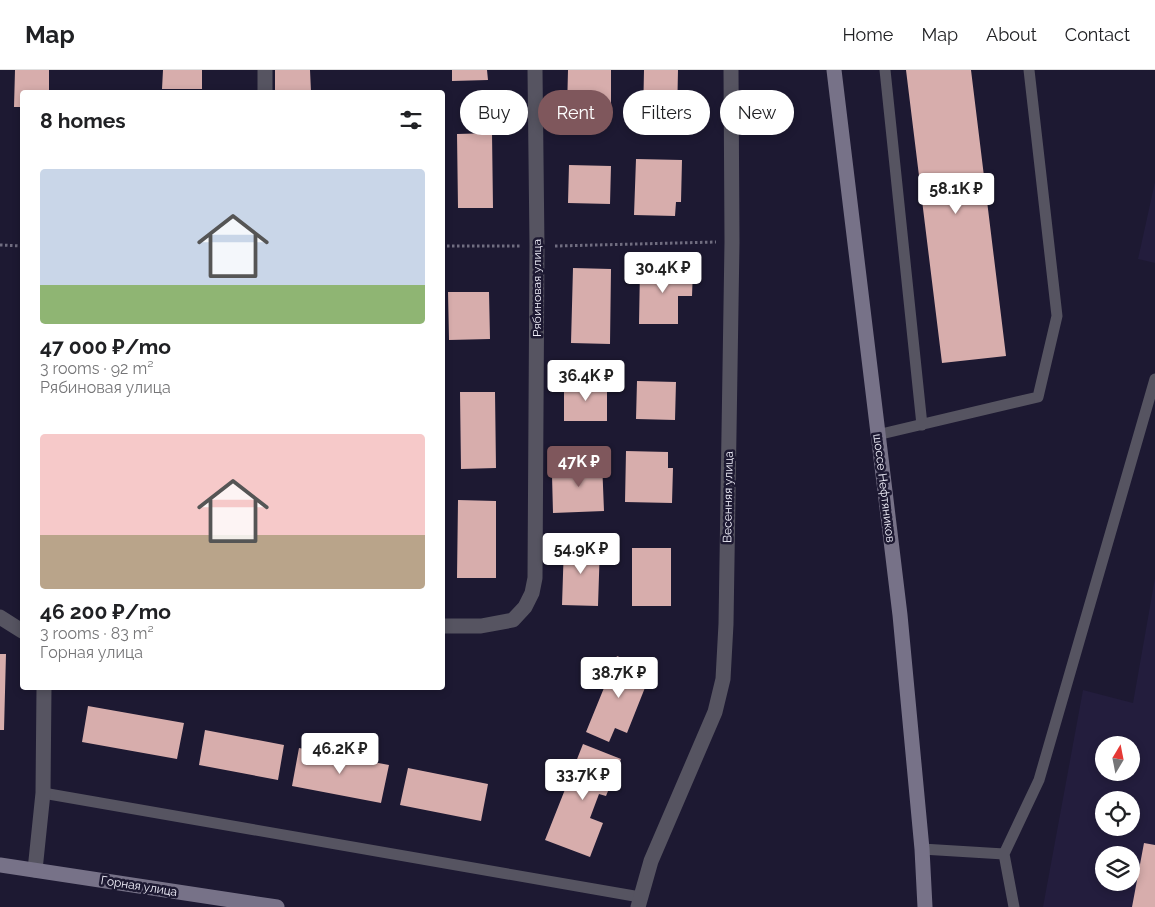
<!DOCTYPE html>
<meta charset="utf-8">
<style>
body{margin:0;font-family:Raleway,sans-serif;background:#f6f6f6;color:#202124;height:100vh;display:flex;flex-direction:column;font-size:19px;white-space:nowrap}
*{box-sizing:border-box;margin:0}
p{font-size:16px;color:#757577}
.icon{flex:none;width:28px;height:28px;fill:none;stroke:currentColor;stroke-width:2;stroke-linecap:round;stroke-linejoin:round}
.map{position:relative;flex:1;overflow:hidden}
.panel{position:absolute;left:20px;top:20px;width:425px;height:600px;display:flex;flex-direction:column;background:#fff;border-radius:5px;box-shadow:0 2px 8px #0003}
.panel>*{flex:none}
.guide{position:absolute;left:460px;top:20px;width:475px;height:45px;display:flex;gap:10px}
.needle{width:32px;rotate:10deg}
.fabs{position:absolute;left:1095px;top:666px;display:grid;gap:10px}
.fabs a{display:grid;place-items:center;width:45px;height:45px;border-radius:50%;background:#fff;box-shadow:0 2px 8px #0003;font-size:25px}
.price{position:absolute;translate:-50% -42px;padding:0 11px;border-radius:5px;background:#fff;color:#222;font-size:16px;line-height:32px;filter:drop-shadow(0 1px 2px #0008)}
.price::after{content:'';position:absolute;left:50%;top:30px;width:15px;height:11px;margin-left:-8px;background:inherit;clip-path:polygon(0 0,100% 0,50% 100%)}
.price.current{background:#7f575c;color:#fff}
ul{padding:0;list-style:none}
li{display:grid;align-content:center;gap:10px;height:265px;padding:0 20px}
li span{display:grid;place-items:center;height:155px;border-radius:5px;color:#555}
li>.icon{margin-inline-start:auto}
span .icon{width:90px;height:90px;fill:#fffc;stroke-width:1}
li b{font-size:21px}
h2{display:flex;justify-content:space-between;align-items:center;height:60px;padding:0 20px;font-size:21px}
.tag{padding:0 18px;border-radius:22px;background:#fff;box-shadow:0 2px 8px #0003;font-size:18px;line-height:45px}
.tag.current{background:#7f575c;color:#fff}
header{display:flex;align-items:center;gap:30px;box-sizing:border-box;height:70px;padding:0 25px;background:#fff;border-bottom:1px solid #e0e0e0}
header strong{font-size:24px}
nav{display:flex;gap:28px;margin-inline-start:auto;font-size:18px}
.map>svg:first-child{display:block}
</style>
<header>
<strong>Map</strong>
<nav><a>Home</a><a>Map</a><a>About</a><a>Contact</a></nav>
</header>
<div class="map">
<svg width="1155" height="837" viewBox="0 0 1155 837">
<rect width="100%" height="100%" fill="#1d1932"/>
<path fill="#231d3d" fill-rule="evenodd" d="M 1155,112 L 1155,193 L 1138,189 Z
M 1155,508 L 1155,837 L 1043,837 L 1083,620 L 1133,633 ZM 1104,675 L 1131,675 L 1131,702 L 1104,702 ZM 1104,730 L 1131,730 L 1131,758 L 1104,758 ZM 1104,785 L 1131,785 L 1131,812 L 1104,812 Z"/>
<path fill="#d7adac" d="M 15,0 L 49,0 L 49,22 L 22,22 L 22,37 L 14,37 Z
M 163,0 L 202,0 L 202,19 L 162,19 Z
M 275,0 L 310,0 L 311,22 L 275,22 Z
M 452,0 L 487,0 L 488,10 L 452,11 Z
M 568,0 L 611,0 L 611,40 L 567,40 Z
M 644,0 L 678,0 L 677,49 L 643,48 Z
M 906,0 L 971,0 L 1006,286 L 942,293 Z
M 492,63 L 493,138 L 458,138 L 457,64 Z
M 636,89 L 682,90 L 681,132 L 676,132 L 675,146 L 634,145 Z
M 569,95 L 611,96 L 610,134 L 568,133 Z
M 573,198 L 611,199 L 610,274 L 571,273 Z
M 640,198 L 693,199 L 692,226 L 678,226 L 678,254 L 639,254 Z
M 448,222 L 489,222 L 490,269 L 449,270 Z
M 637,311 L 676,312 L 675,350 L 636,349 Z
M 564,312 L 607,312 L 607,351 L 564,351 Z
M 460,322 L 495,322 L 496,398 L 461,399 Z
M 626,381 L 668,382 L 668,398 L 673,398 L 672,433 L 625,432 Z
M 602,391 L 604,441 L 553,443 L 552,405 L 565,405 L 565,392 Z
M 458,430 L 496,431 L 496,508 L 457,508 Z
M 564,474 L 600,475 L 598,536 L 562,535 Z
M 632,478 L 671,478 L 671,536 L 632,536 Z
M 0,584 L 6,584 L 4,660 L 0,660 Z
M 617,586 L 652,600 L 627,663 L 615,658 L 609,672 L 586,662 Z
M 88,636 L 184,653 L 177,689 L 82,672 Z
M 205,660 L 284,675 L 278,710 L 199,695 Z
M 583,674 L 621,689 L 606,726 L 599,724 L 590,748 L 603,753 L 590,787 L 545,770 Z
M 299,678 L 389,695 L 381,733 L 292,716 Z
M 408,698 L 488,714 L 481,751 L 400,735 Z
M 1144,773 L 1155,775 L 1155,837 L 1132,837 Z"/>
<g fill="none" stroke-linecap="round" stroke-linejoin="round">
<path stroke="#706d80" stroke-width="3" stroke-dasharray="2.5 2.5" stroke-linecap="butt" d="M 0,175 L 22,176
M 442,176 L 521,176
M 555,176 L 716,172"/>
<path stroke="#565461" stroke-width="11" d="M 885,0 L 922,355
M 877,365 L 1038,327 L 1057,246 L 1029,0
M 43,723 L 640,827
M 922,779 L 1004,784 L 1014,837
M 1004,784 L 1039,710 L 1155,309"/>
<path stroke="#565461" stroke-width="15" d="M 265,0 L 265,22
M 0,547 L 22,561
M 442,556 L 481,556 L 513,550 L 525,537 L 532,523 L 535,508 L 537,176 L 535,0
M 35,800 L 43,723 L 44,618
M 638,837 L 651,791 L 715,642 L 723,609 L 726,554 L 732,172 L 731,0"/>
<path stroke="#777288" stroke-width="15" d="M 834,0 L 900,545 L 922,779 L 925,837
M 0,795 L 277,837"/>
</g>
<g text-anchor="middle" stroke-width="5" stroke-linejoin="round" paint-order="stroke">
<g font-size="12" fill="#f4f3fe" stroke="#1d1932">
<text transform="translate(537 218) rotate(-90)" y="4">Рябиновая улица</text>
<text transform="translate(884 418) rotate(83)" y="4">шоссе Нефтяников</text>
<text transform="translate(728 427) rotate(-89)" y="4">Весенняя улица</text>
<text transform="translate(139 816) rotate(9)" y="4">Горная улица</text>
</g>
</g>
</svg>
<div class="fabs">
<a><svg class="needle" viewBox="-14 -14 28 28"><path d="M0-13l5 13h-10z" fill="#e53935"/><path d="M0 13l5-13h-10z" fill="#757577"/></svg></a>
<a><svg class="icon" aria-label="locate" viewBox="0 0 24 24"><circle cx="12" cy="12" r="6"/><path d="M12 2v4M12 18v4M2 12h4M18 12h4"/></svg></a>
<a><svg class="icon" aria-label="layers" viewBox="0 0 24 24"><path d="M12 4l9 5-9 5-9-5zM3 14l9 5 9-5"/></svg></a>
</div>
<b class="price" style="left:956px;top:145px">58.1K ₽</b>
<b class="price" style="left:663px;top:224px">30.4K ₽</b>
<b class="price" style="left:586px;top:332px">36.4K ₽</b>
<b class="price current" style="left:579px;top:418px">47K ₽</b>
<b class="price" style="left:581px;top:505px">54.9K ₽</b>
<b class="price" style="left:619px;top:629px">38.7K ₽</b>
<b class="price" style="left:340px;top:705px">46.2K ₽</b>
<b class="price" style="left:583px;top:731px">33.7K ₽</b>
<div class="guide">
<a class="tag">Buy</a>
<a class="tag current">Rent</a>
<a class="tag">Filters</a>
<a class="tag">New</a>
</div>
<section class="panel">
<h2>8 homes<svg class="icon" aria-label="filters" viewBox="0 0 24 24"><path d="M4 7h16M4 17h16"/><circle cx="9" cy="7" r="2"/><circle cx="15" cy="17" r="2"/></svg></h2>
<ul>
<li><span style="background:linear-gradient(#c9d6e8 75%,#8fb573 0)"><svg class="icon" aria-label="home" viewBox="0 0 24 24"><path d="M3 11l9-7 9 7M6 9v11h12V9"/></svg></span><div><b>47 000 ₽/mo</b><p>3 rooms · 92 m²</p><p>Рябиновая улица</p></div></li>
<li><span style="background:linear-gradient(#f6c9c9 65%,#b9a48a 0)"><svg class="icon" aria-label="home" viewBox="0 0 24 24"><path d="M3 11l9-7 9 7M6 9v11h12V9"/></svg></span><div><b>46 200 ₽/mo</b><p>3 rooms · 83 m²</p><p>Горная улица</p></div></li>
</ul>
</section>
</div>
